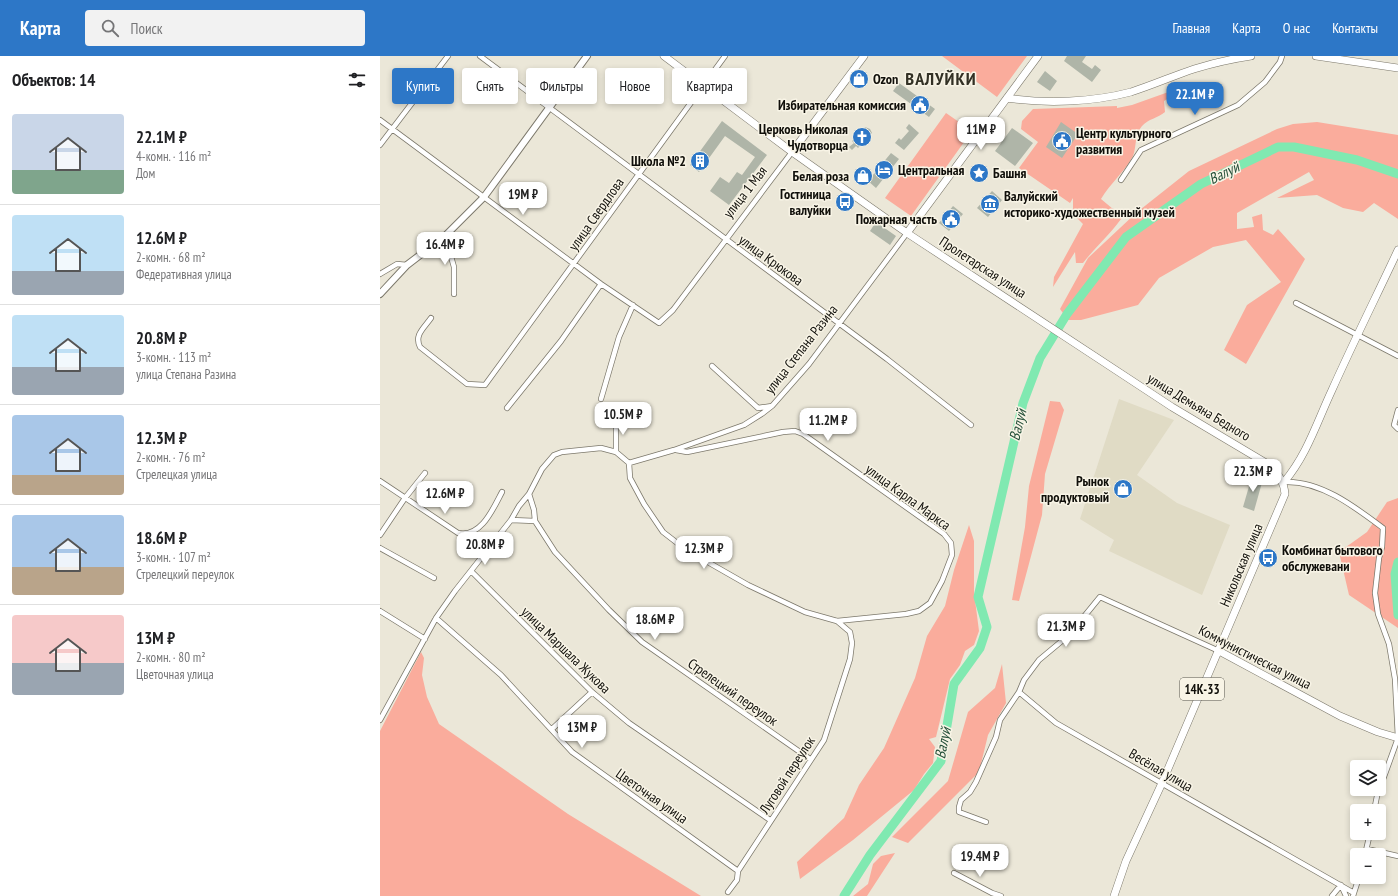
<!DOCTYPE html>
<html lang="ru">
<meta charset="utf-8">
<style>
body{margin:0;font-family:"PT Sans Narrow",sans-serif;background:#f2f2f2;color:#202124;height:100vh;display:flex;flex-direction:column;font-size:15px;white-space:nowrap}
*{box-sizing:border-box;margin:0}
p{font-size:13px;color:#757577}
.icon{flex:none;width:22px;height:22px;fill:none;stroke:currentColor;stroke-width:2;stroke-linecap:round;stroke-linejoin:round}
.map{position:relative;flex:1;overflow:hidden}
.details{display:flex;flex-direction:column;background:#fff;width:380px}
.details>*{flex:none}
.guide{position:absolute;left:12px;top:12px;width:380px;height:36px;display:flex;gap:8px}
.buttons{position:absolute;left:970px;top:704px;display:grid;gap:8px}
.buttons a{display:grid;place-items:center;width:36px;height:36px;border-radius:4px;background:#fff;box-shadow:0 2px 6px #0003;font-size:20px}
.price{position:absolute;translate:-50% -34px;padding:0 9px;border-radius:8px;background:#fff;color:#222;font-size:13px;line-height:26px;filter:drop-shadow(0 1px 2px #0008)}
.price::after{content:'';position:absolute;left:50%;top:24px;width:12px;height:9px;margin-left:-6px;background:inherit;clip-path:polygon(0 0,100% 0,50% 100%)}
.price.active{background:#2d77c7;color:#fff}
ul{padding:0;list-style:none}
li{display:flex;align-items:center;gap:12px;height:100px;padding:0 12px}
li+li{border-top:1px solid #e0e0e0}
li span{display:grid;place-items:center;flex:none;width:112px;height:80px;border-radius:4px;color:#555}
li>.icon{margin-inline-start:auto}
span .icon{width:48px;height:48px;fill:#fffc;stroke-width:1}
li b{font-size:17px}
h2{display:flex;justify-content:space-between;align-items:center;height:48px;padding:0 12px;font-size:17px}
.pill{padding:0 14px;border-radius:4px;background:#fff;box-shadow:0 2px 6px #0003;font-size:14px;line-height:36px}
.pill.active{background:#2d77c7;color:#fff}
header{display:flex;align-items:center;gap:24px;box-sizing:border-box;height:56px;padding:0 20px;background:#2d77c7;color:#fff}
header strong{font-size:19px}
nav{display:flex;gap:22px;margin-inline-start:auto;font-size:14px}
.search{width:280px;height:36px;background:#f2f2f2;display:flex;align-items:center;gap:10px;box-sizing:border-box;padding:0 14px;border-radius:4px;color:#757577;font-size:15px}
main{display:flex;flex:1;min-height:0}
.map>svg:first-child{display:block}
</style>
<header>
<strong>Карта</strong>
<div class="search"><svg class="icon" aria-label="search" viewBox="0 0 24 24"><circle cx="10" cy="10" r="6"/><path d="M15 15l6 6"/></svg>Поиск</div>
<nav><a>Главная</a><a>Карта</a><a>О нас</a><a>Контакты</a></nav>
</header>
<main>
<section class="details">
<h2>Объектов: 14<svg class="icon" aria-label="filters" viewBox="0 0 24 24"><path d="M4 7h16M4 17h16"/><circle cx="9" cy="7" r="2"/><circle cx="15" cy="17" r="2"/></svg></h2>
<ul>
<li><span style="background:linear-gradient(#c9d6e8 70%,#7fa58c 0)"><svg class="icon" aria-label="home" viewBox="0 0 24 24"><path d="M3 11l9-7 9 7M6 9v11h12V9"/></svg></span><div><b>22.1M ₽</b><p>4-комн. · 116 m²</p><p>Дом</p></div></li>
<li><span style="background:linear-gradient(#bfe0f5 70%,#9aa5b1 0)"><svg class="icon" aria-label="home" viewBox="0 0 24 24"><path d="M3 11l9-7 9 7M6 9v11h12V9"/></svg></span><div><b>12.6M ₽</b><p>2-комн. · 68 m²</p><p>Федеративная улица</p></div></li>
<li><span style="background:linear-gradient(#bfe0f5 65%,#9aa5b1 0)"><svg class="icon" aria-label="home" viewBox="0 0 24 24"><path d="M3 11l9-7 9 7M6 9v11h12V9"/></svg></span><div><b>20.8M ₽</b><p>3-комн. · 113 m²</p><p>улица Степана Разина</p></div></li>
<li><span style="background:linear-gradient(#a9c7e8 75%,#b9a48a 0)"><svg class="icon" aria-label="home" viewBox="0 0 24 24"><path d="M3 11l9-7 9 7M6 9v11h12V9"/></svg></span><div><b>12.3M ₽</b><p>2-комн. · 76 m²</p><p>Стрелецкая улица</p></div></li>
<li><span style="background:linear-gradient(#a9c7e8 65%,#b9a48a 0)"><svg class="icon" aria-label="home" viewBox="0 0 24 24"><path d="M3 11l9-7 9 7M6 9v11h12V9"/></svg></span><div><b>18.6M ₽</b><p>3-комн. · 107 m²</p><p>Стрелецкий переулок</p></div></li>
<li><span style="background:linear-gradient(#f6c9c9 60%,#9aa5b1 0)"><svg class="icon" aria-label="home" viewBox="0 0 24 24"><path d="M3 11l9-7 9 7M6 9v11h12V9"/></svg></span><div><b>13M ₽</b><p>2-комн. · 80 m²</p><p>Цветочная улица</p></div></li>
</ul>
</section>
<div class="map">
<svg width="1018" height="840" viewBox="0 0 1018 840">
<rect width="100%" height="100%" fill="#ebe7d8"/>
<path fill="#e0dbc5" d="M 739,343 L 794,364 L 757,419 L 797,447 L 850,469 L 822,539 L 729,495 L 734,484 L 700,463 Z"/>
<path fill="#faac9c" d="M 562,0 L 647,0 L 617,41 Z
M 794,34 L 795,38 L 784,45 L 785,56 C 778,62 768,63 762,70 C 754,79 757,90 753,100 C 746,114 729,129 721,143 L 733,153 L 745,157 C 734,175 716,190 703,207 L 696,207 L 695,196 L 673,231 L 674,221 L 703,168 L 693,158 L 693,142 L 690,147 L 639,112 L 658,86 L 641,73 L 642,65 L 653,53 L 737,50 L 737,52 L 752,49 Z
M 566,57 L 592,75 L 531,160 L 505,142 Z
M 937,66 L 1018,79 L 1018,163 L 994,147 L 983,156 L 963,152 L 937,139 L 897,142 L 934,124 L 929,116 L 857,157 L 857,173 L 874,171 L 872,161 L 882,158 L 883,174 L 893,179 L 898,173 L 925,203 L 866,308 L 844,294 L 867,249 L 901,226 L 866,184 L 833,191 L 779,222 L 758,249 L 701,264 L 688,264 L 680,253 L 708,202 L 756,157 L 809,115 L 897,73 L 913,68 Z
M 670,345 L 680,346 L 684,354 L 665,418 L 662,459 L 639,545 L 632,544 L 645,471 L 649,430 Z
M 1018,442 L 1018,572 L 969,539 L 959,496 L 987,476 L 1007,446 Z
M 589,469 L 594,485 L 594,536 L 599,575 L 594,589 L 585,595 L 580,609 L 570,623 L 556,681 L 549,683 L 555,691 L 553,707 L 544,718 L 534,734 L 473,784 L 420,823 L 417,806 L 464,762 L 479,729 L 504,692 L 535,622 L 547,580 L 565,550 L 574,514 Z
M 41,596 L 44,602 L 42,619 L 47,641 L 59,668 L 188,758 L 321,840 L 0,840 L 0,675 Z
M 622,608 L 626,647 L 608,679 L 599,716 L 528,787 L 512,781 L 568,725 L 588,656 L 615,632 Z
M 515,797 L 487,840 L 473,840 L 488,828 L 493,808 L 501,800 Z"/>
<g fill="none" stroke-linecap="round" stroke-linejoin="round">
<path stroke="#80e9b1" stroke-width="9" d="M 1018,506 L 1015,518 L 1018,559
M 464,840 L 490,799 L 561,705 L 574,628 L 600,592 L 607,571 L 598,541 L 643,347 L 660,302 L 687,258 L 746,181 L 821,128 L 898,91 L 914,91 L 977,104 L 1018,118"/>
</g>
<path fill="#afb5a8" d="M 687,0 L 706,0 L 702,6 L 712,13 L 715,9 L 721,14 L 712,26 L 684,5 Z
M 665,15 L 677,25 L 670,35 L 657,26 Z
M 519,27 L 555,53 L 549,61 L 513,35 Z
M 342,65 L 387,99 L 349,149 L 330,135 L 340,121 L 349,127 L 357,116 L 362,119 L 375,101 L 345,80 L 319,116 L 310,109 Z
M 681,66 L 698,78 L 682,102 L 666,91 Z
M 529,68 L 539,77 L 524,94 L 515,87 L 519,82 L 521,84 L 529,75 L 526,72 Z
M 485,71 L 490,73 L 492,77 L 478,92 L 476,90 L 472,94 L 469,91 L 474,87 L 472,85 Z
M 632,72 L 653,87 L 635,110 L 615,95 Z
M 511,97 L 519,103 L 496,132 L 488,125 Z
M 612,135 L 622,144 L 608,161 L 597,152 Z
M 573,150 L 583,158 L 569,175 L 559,167 Z
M 496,166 L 516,180 L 510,189 L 490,175 Z
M 872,420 L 883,423 L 874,455 L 863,451 Z"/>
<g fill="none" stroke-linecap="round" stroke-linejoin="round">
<g stroke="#7c786b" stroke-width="6">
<path id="minor" d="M 100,0 L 507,303 L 591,369
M 0,64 L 221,228 L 279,267 L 293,254 L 412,96
M 0,89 L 68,0
M 741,124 L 761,94 L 858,49 L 885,26 L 900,6 L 902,0
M 65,180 L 74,211 L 74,238
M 0,218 L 17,208 L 27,209
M 916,247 L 1018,300
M 51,262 C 44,272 34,279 40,291 L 87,328 L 105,329 L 345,0
M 332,310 L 378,352 L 392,350
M 221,343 L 239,281 L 253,249
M 127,352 L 181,285 L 221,228
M 1018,354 L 1014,369 L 1018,373
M 236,396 L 236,365
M 249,407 L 250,422 L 264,448 L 283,476 L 305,493 L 368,529 L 425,556 L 457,565 L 526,558 L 539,555 L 550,547 L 562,525 L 572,499 L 571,487 L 564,478 L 423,378 L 415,375 L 403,376 L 307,396 L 296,394
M 0,425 L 78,477 C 101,482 113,453 122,436
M 904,426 C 940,424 975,451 1003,472 L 1002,491 L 999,502 L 995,537 L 998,558 L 1009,588 L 1015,623 L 1018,682 L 997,740 L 994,755
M 149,438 L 154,454 L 155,465 L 175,496 L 229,554 L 262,586 L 430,703
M 131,464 L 155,465
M 0,479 L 25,442 L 45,417
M 0,492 L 54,522
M 91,515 L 212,636 L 249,667 L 390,764
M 0,555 L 45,583
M 56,562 L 121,619 L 192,696 L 358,815
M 639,636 L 676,667 L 974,837
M 0,664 L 56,562 L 75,535 L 131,464 L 139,450 L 149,438 L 162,413 L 174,399 L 182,396 L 221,392 L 236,396 L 249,407 L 294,394 L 364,369 L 383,357 L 392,350 L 429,308 L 527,177
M 172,673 L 212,636
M 606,766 L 579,756 L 579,751 L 581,744 L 590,736 L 596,726 L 616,681 L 620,664 L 639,636 L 644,624 L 659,604 L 689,579 L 720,541 L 839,595
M 987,793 L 1018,800
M 985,799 L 990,777
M 574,817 L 612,837 L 621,840
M 348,836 L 357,824 L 358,815 L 444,684 L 470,603 L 472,587 L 470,576 L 457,565
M 952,840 L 961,829 L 966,840
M 973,840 L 979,821"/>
</g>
<g stroke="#7c786b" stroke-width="8">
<path id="tertiary" d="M 0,238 L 27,209 L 65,180 L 104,141 L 207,0"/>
</g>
<g stroke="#7c786b" stroke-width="8">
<path id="secondary" d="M 936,0 L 1018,12
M 627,42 C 667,48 713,46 751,36 C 773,29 793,20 814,13 C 833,7 851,3 871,0
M 412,96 L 484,0
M 527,177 L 658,0
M 904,426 C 927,399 937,366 952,334 C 973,287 996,241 1018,194"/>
</g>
<g stroke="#7c786b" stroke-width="8">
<path id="primary" d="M 284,0 L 412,96 L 527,177 L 792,351 L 886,407 C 897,415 904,424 905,438 L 782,727 L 746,805 L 734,840
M 839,595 L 960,660 L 998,676 L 1018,682"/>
</g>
<use href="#minor" stroke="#fff" stroke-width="4.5"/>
<use href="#tertiary" stroke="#fff" stroke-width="6"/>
<use href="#secondary" stroke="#fff" stroke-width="7"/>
<use href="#primary" stroke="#fff" stroke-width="7"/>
</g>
<defs>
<g id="shop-disc" transform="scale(1)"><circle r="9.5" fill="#2d77c7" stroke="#f8f4e6"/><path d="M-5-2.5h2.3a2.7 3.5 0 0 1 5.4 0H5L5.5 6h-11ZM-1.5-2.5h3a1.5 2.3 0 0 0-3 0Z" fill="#fff"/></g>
<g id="civic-disc" transform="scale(1)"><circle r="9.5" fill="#2d77c7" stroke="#f8f4e6"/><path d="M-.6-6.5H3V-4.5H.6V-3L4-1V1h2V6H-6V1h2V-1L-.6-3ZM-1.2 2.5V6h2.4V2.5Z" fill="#fff"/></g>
<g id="church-disc" transform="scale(1)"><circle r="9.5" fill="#2d77c7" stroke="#f8f4e6"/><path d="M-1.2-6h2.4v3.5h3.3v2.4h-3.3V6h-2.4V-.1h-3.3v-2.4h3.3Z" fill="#fff"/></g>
<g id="building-disc" transform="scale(1)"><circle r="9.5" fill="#2d77c7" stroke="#f8f4e6"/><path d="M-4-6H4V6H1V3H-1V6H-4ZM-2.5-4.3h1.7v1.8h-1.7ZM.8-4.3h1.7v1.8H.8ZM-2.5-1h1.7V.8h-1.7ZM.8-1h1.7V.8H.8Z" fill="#fff"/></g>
<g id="hotel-disc" transform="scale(1)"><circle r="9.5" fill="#2d77c7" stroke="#f8f4e6"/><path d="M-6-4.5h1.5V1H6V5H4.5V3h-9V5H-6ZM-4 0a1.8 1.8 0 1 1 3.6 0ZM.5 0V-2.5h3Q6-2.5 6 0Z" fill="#fff"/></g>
<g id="sight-disc" transform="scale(1)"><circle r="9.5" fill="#2d77c7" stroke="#f8f4e6"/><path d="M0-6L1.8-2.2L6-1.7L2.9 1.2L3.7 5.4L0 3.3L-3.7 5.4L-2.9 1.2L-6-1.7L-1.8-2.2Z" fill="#fff"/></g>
<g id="bus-disc" transform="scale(1)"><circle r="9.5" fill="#2d77c7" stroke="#f8f4e6"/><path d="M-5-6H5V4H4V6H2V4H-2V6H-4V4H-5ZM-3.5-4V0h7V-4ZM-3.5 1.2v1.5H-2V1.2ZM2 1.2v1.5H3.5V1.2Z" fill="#fff"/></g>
<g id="museum-disc" transform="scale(1)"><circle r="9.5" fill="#2d77c7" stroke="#f8f4e6"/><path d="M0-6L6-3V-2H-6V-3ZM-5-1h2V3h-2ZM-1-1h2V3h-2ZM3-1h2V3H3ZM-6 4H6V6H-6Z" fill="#fff"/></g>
</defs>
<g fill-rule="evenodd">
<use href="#shop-disc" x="479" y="23"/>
<use href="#civic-disc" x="540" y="49"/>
<use href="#church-disc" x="482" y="81"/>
<use href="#civic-disc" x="682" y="85"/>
<use href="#building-disc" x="320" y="105"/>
<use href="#hotel-disc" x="504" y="114"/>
<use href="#sight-disc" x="599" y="117"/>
<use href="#shop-disc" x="483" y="120"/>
<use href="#bus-disc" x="465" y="146"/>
<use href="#museum-disc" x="610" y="148"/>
<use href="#civic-disc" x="571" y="163"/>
<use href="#shop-disc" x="743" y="433"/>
<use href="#bus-disc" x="888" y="502"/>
</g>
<g text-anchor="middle" stroke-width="3" stroke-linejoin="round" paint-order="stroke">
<rect fill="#f8f4e6" stroke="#56544c" stroke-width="1" x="800" y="622" width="44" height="22" rx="3"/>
<g font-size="13" font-weight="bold" fill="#100f0a">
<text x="822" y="638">14К-33</text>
</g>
<g font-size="14" font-weight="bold" fill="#100f0a" stroke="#f8f4e6" text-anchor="end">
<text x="493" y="28" text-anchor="start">Ozon</text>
<text x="526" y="54">Избирательная комиссия</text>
<text x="468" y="78">Церковь Николая<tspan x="468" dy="16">Чудотворца</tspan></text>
<text x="696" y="82" text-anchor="start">Центр культурного<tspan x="696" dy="16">развития</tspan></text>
<text x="306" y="110">Школа №2</text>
<text x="518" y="119" text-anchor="start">Центральная</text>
<text x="613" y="122" text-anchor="start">Башня</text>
<text x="469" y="125">Белая роза</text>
<text x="451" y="143">Гостиница<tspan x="451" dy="16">валуйки</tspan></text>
<text x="624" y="145" text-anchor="start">Валуйский<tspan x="624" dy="16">историко-художественный музей</tspan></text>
<text x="557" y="168">Пожарная часть</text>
<text x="729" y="430">Рынок<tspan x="729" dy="16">продуктовый</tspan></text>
<text x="902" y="499" text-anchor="start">Комбинат бытового<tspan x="902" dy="16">обслужевани</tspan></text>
</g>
<g font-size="14" fill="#100f0a" stroke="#f8f4e6">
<text transform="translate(365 136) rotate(-52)" y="5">улица 1 Мая</text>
<text transform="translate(216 158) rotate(-55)" y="5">улица Свердлова</text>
<text transform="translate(391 204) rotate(36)" y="5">улица Крюкова</text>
<text transform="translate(603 211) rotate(33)" y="5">Пролетарская улица</text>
<text transform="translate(421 293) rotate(-52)" y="5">улица Степана Разина</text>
<text transform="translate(819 351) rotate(31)" y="5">улица Демьяна Бедного</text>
<text transform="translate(528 441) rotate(36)" y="5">улица Карла Маркса</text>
<text transform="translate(861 509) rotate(-67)" y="5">Никольская улица</text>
<text transform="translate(186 594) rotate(44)" y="5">улица Маршала Жукова</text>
<text transform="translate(875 601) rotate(27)" y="5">Коммунистическая улица</text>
<text transform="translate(353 636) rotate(35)" y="5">Стрелецкий переулок</text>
<text transform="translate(781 714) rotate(30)" y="5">Весёлая улица</text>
<text transform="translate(407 719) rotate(-57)" y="5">Луговой переулок</text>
<text transform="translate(272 740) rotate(35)" y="5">Цветочная улица</text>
</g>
<g font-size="15" font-style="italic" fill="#234f38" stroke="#f8f4e6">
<text transform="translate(844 117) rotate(-26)" y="5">Валуй</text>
<text transform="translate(638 369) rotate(-76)" y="5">Валуй</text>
<text transform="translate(563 687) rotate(-78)" y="5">Валуй</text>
</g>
<g font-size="18" font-weight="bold" letter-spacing="1" fill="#333125" stroke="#f8f4e6">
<text x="561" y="29">ВАЛУЙКИ</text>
</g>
</g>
</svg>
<div class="buttons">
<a><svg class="icon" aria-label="layers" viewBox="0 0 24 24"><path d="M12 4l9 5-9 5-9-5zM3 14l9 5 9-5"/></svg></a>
<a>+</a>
<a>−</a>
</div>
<b class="price active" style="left:815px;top:60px">22.1M ₽</b>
<b class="price" style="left:601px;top:95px">11M ₽</b>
<b class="price" style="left:143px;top:160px">19M ₽</b>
<b class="price" style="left:65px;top:210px">16.4M ₽</b>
<b class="price" style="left:243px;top:380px">10.5M ₽</b>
<b class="price" style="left:448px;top:386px">11.2M ₽</b>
<b class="price" style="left:873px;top:437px">22.3M ₽</b>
<b class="price" style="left:65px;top:459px">12.6M ₽</b>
<b class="price" style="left:105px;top:510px">20.8M ₽</b>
<b class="price" style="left:324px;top:514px">12.3M ₽</b>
<b class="price" style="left:275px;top:585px">18.6M ₽</b>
<b class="price" style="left:686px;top:592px">21.3M ₽</b>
<b class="price" style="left:202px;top:693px">13M ₽</b>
<b class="price" style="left:600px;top:822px">19.4M ₽</b>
<div class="guide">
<a class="pill active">Купить</a>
<a class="pill">Снять</a>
<a class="pill">Фильтры</a>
<a class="pill">Новое</a>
<a class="pill">Квартира</a>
</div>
</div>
</main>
